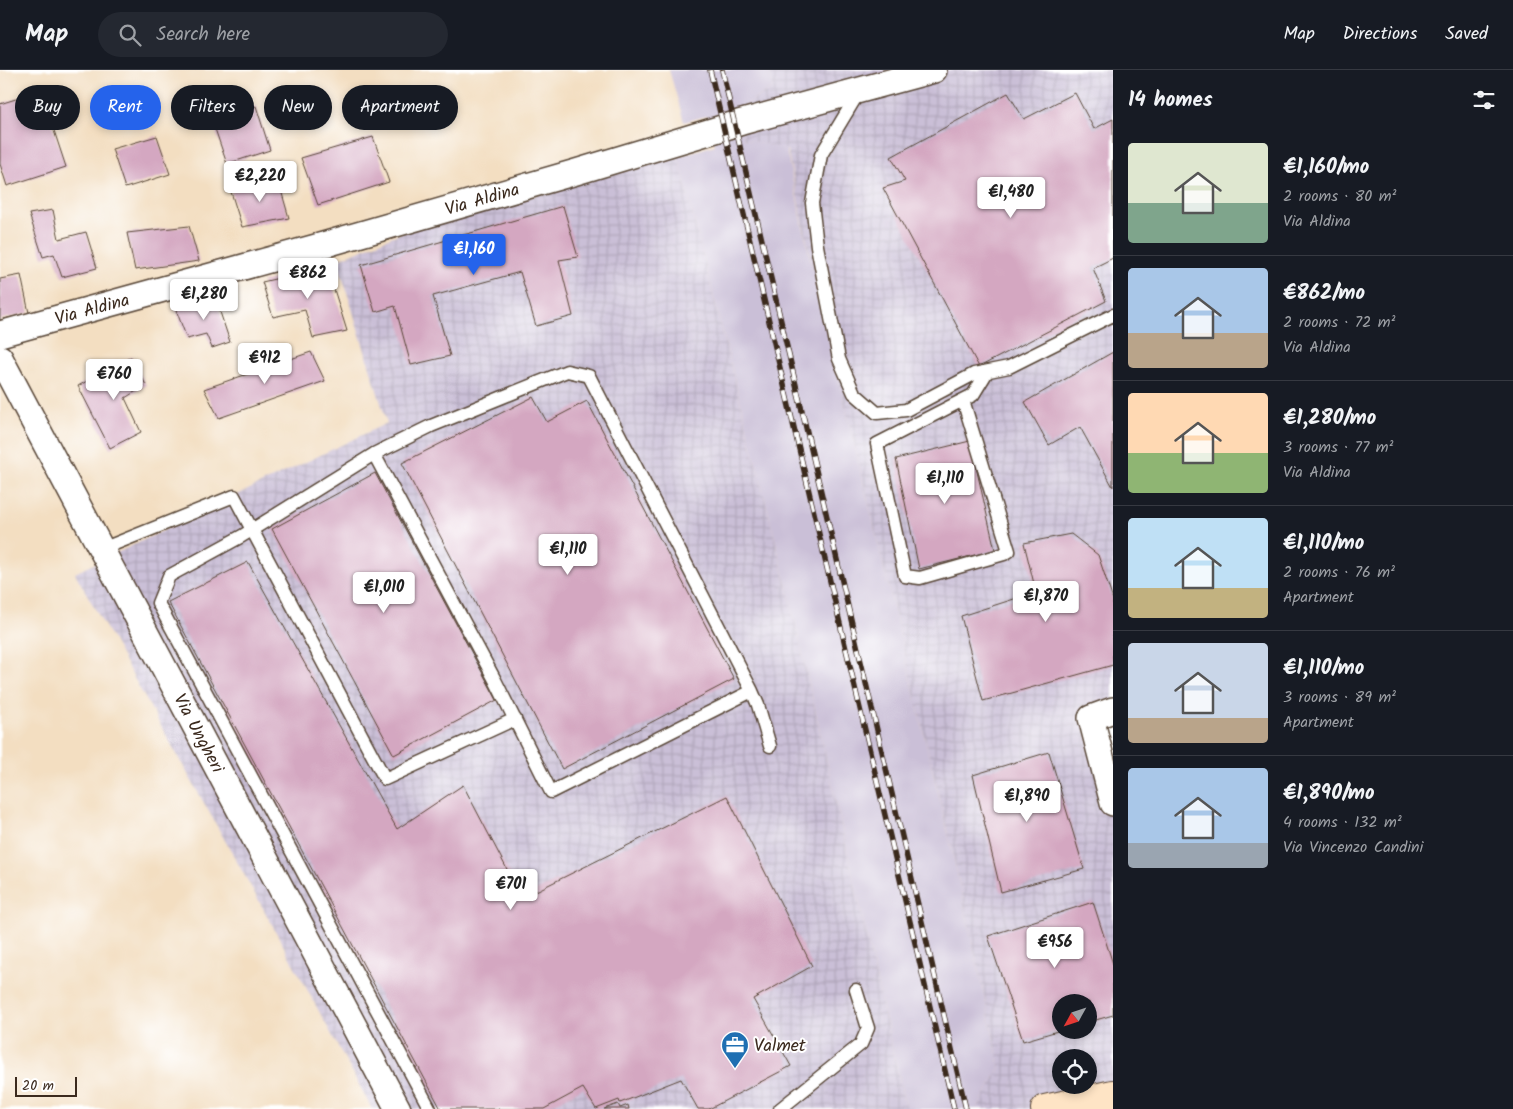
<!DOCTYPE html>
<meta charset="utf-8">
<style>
body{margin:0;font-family:Kalam,sans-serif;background:#242831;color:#f1f3f6;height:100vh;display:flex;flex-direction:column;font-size:19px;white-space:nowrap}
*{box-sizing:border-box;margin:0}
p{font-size:16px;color:#9ea1a6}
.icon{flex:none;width:28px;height:28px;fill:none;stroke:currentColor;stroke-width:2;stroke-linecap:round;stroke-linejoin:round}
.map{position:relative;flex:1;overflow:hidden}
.side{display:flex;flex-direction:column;background:#171b24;width:400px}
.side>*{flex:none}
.banner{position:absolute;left:15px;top:15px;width:475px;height:45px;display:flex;gap:10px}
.needle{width:32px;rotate:230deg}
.tools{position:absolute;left:1052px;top:924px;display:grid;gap:10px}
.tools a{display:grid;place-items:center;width:45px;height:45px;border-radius:50%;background:#171b24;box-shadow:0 2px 8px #0003;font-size:25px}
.scale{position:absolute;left:15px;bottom:12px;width:62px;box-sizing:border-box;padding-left:5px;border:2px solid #3b2a1e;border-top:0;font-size:14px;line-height:18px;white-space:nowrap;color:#3b2a1e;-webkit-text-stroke:4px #fff;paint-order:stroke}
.price{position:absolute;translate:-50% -42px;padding:0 11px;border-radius:5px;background:#fff;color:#222;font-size:16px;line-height:32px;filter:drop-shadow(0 1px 2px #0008)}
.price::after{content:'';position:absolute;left:50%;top:30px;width:15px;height:11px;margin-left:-8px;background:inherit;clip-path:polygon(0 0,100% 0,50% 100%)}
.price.current{background:#2563eb;color:#fff}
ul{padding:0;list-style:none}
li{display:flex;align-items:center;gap:15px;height:125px;padding:0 15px}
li+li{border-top:1px solid #363941}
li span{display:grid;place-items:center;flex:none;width:140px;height:100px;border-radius:5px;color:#555}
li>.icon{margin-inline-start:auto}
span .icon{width:60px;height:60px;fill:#fffc;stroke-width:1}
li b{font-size:21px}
h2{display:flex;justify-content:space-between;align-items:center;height:60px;padding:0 15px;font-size:21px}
.tag{padding:0 18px;border-radius:22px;background:#171b24;box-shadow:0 2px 8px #0003;font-size:18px;line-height:45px}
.tag.current{background:#2563eb;color:#fff}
header{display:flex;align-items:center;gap:30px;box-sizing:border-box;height:70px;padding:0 25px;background:#171b24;border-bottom:1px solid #363941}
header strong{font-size:24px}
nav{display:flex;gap:28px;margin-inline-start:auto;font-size:18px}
.search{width:350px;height:45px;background:#242831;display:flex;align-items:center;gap:12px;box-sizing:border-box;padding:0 18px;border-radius:28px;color:#9ea1a6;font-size:19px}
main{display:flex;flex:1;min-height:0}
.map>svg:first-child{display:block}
</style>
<header>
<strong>Map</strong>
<div class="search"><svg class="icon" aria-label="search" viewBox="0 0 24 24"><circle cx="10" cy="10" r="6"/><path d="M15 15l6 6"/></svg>Search here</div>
<nav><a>Map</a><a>Directions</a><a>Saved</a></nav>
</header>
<main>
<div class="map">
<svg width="1113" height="1039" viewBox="0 0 1113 1039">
<defs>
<pattern id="industrial-grid" width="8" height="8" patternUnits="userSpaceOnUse" patternTransform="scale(1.25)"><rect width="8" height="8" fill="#cabfd7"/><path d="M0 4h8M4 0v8" fill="none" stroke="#aea4b8"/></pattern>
</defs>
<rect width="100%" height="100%" fill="#fff"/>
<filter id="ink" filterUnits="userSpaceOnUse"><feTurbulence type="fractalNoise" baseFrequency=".02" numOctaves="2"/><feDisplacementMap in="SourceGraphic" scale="10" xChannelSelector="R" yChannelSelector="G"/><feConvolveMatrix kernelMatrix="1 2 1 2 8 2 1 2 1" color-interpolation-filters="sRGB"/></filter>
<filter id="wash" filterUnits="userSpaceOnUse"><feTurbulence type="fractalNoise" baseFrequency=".0096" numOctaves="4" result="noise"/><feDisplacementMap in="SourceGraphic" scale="20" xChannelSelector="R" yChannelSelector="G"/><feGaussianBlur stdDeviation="1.12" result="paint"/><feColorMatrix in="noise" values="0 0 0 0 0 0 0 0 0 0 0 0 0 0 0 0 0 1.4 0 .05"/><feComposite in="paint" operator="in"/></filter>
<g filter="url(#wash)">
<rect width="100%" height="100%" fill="#f3dec1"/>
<path fill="url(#industrial-grid)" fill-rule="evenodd" d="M 769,0 L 1113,0 L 1113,1039 L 977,1039 L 1000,997 L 953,785 L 820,232 L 787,80 L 744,69 L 738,39 L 773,18 ZM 1061,932 L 1089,932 L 1089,960 L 1061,960 ZM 1061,988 L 1089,988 L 1089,1015 L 1061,1015 Z
M 678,86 L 787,516 L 906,1039 L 372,1039 L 264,840 L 75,503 L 387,353 L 337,190 L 405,161 Z"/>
<path fill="#cabfd7" d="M 669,0 L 769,0 L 773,18 L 738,39 L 744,69 L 786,79 L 820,232 L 953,785 L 1000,997 L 977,1039 L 906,1039 L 787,516 L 678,86 L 715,75 L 707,46 L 684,52 Z"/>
<g id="blocks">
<path fill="#d4a7c1" d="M 41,21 L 66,97 L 7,116 L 0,94 L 0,34 Z
M 1008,23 L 1024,49 L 1075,23 L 1094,59 L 1113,49 L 1113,188 L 1093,198 L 1106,231 L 979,297 L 883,118 L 905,111 L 891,87 Z
M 256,36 L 270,80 L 227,94 L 212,50 Z
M 157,66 L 170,104 L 125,118 L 112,79 Z
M 373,67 L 389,112 L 318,135 L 301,88 Z
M 277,106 L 289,148 L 242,157 L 231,122 Z
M 563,136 L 578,187 L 559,190 L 573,246 L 536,256 L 520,202 L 433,226 L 450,286 L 411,295 L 395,236 L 375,242 L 361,195 Z
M 53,140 L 59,169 L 86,162 L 97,198 L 62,207 L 54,184 L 43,187 L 29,144 Z
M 189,156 L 199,191 L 135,200 L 127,163 Z
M 327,197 L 347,261 L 313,268 L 305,240 L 273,247 L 262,212 Z
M 21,205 L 29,243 L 0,250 L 0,209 Z
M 215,227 L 230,272 L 212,278 L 206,264 L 187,269 L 175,237 Z
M 311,282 L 325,311 L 219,348 L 204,319 Z
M 1113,282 L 1113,417 L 1080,357 L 1049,375 L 1025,332 Z
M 131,287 L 146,315 L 125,328 L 141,362 L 110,378 L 78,316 Z
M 533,327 L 547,352 L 587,331 L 734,609 L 562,699 L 402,393 Z
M 970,371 L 995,480 L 919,499 L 896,389 Z
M 375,403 L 497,630 L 394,685 L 272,459 Z
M 1071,464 L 1098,485 L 1113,530 L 1113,595 L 983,631 L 961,546 L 1036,522 L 1024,473 Z
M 248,492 L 397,759 L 463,715 L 522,828 L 727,726 L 812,896 L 753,929 L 791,996 L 709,1039 L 698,1039 L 681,1009 L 620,1033 L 619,1030 L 596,1039 L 583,1018 L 544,1039 L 441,1039 L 168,532 Z
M 1049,682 L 1084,799 L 1001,822 L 973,705 Z
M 1093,832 L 1113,894 L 1113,945 L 1089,952 L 1089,932 L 1061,932 L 1061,960 L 1023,971 L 988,866 Z
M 618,1034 L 620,1038 L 628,1035 L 629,1039 L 604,1039 Z"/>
</g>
</g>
<g filter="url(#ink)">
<use href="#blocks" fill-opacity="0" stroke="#574536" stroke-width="1"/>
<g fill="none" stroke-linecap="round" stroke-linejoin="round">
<g stroke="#574536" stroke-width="15">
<path id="lane" d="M 859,22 L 821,85 L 812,133 L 817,176 L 839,289 L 854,323 L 877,343 L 906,340 L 974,304 L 1009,297 L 1113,245
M 963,330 L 1009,481 L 1004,484 L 920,508 L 905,506 L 877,374 L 963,330 L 973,325 L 987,302
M 374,384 L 495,610 L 551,722 L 752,621 L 589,306 L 567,301 L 431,356 L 374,384 L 242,466 L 169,506 L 158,533 L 430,1039
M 102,479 L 234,426 L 385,709 L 515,649
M 752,621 L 758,635 L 770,676
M 780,1039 L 861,974 L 868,958 L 856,920"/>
</g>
<g stroke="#574536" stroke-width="28">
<path id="street" d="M 0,264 L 316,177 L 576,102 L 742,52 L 934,0
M 0,288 L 398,1039
M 1113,640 L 1091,648 L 1113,733"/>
</g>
<g stroke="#574536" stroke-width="30">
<path id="secondary" d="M 1045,1039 L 1113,1024"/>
</g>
<use href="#lane" stroke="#fff" stroke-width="12"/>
<use href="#street" stroke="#fff" stroke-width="25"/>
<use href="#secondary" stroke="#fee4c5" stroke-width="28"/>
<g stroke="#3b2a1e" stroke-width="5.5">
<path id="rail" d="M 710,0 L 954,1039
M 722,0 L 966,1039"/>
</g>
<use href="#rail" stroke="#fff" stroke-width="4" stroke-dasharray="11" stroke-linecap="butt"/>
</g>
</g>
<defs>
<g id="office-pin" transform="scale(1.4375)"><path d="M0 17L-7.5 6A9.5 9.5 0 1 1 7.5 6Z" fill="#1f6fb2" stroke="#fff"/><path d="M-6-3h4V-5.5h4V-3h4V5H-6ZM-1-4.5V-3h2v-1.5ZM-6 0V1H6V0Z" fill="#fff"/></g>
</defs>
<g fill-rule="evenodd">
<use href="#office-pin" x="735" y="975"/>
</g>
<g text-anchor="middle" stroke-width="4" stroke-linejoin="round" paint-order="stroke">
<g font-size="18" fill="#3b2a1e" stroke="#fff">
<text transform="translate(482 129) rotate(-16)" y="6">Via Aldina</text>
<text transform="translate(92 239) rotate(-15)" y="6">Via Aldina</text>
<text transform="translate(199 663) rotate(62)" y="6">Via Ungheri</text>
</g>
<g font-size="18" fill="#3b2a1e" stroke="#fff" text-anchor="start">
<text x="754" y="981">Valmet</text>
</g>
</g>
</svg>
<div class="tools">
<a><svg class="needle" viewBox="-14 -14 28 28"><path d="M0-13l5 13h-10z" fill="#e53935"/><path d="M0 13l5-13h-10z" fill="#9ea1a6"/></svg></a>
<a><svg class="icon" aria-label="locate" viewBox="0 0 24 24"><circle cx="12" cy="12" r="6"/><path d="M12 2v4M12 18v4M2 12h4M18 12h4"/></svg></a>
</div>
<div class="scale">20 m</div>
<b class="price" style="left:260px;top:133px">€2,220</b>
<b class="price" style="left:1011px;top:149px">€1,480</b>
<b class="price current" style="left:474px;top:206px">€1,160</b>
<b class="price" style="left:308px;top:230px">€862</b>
<b class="price" style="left:204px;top:251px">€1,280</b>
<b class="price" style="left:265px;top:315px">€912</b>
<b class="price" style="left:114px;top:331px">€760</b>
<b class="price" style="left:945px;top:435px">€1,110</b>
<b class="price" style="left:568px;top:506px">€1,110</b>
<b class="price" style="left:384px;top:544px">€1,010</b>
<b class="price" style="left:1046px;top:553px">€1,870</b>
<b class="price" style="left:1027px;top:753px">€1,890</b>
<b class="price" style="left:511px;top:841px">€701</b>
<b class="price" style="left:1055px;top:899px">€956</b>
<div class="banner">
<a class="tag">Buy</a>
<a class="tag current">Rent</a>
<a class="tag">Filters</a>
<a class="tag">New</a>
<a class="tag">Apartment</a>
</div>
</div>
<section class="side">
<h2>14 homes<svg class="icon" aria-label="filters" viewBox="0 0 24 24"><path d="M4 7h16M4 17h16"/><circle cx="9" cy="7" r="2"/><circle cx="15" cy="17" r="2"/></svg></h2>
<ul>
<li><span style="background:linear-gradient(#dfe7d0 60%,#7fa58c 0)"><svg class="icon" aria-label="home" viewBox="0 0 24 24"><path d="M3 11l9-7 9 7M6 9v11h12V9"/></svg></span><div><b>€1,160/mo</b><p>2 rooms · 80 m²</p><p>Via Aldina</p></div></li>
<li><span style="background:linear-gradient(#a9c7e8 65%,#b9a48a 0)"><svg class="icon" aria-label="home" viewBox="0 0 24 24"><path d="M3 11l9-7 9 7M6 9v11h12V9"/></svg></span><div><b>€862/mo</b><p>2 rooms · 72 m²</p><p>Via Aldina</p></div></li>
<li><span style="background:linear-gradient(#ffd9b3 60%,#8fb573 0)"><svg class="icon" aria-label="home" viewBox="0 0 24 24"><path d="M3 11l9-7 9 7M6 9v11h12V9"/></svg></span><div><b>€1,280/mo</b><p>3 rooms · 77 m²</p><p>Via Aldina</p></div></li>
<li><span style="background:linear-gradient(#bfe0f5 70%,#c2b280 0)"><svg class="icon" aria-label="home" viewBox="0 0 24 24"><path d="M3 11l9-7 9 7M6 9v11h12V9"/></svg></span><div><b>€1,110/mo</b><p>2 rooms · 76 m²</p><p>Apartment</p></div></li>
<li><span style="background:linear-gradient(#c9d6e8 75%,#b9a48a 0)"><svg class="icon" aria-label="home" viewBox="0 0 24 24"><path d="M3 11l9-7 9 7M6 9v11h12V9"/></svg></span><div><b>€1,110/mo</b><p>3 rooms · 89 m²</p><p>Apartment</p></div></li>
<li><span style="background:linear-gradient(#a9c7e8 75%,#9aa5b1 0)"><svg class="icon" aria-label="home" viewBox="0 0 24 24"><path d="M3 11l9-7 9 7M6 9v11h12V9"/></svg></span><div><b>€1,890/mo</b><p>4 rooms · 132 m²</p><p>Via Vincenzo Candini</p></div></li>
</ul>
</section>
</main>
